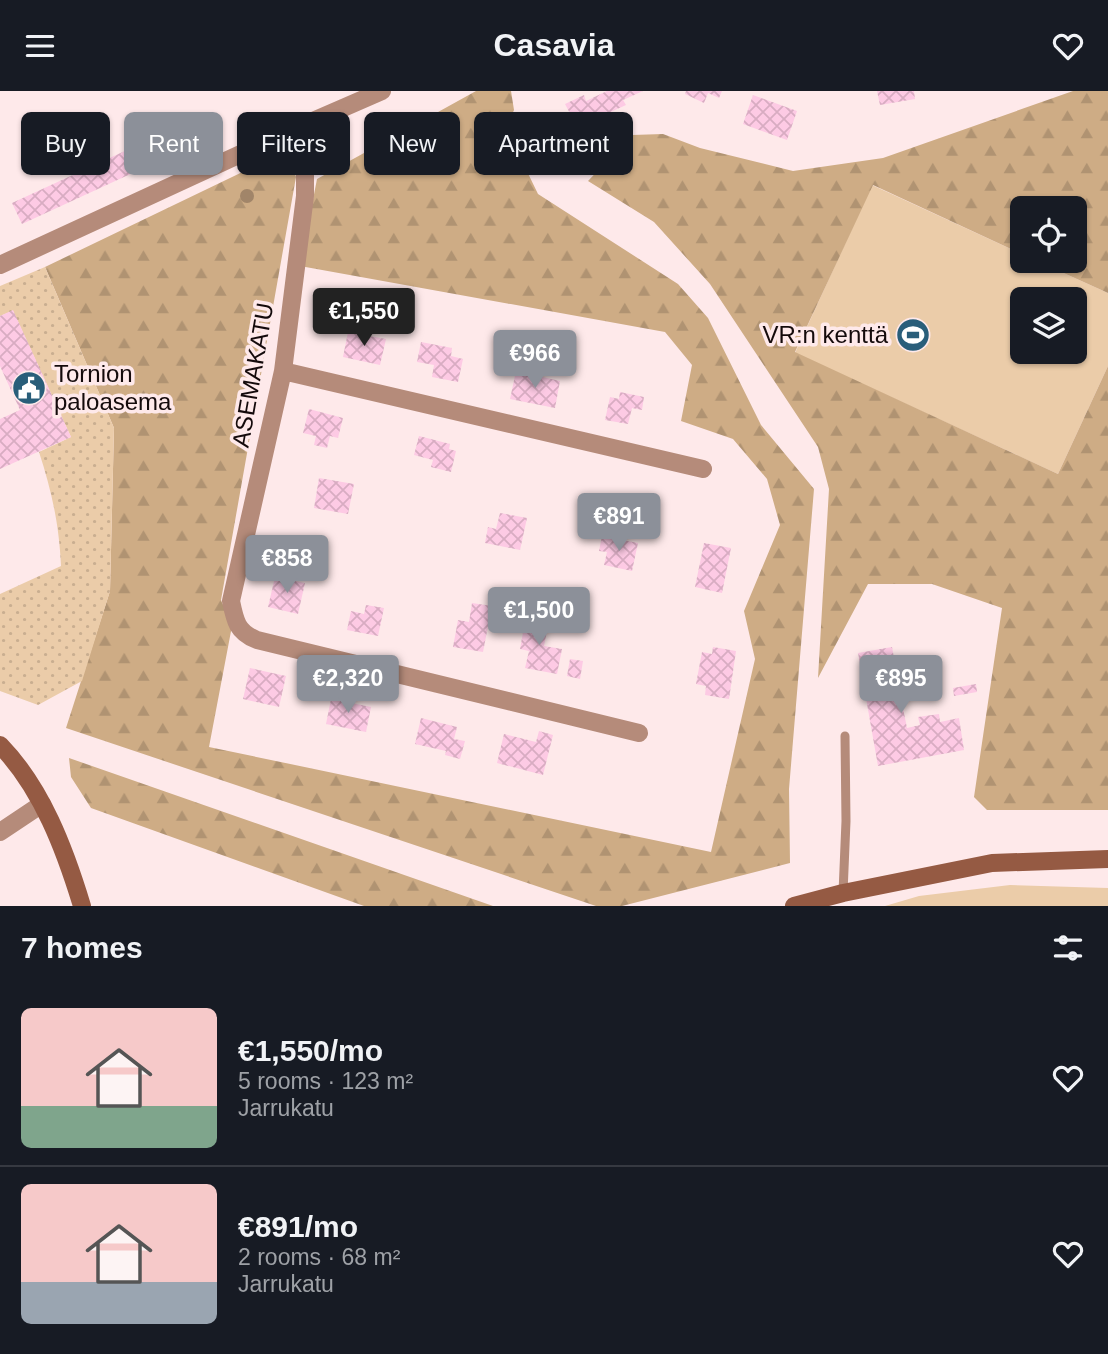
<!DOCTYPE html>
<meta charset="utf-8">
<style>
body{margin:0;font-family:Helvetica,sans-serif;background:#242831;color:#f1f3f6;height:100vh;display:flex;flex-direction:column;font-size:26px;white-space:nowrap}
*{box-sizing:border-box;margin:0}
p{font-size:23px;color:#9ea1a6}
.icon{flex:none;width:38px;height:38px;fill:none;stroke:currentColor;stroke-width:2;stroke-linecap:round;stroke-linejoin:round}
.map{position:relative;height:815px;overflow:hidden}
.details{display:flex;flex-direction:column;background:#171b24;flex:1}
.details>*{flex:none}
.top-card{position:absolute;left:21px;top:21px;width:700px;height:63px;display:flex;gap:14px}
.fabs{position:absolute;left:1010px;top:105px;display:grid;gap:14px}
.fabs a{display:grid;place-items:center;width:77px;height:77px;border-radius:10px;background:#171b24;box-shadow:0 2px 5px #0004;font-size:35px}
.price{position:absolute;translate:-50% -60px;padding:0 16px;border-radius:7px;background:#8c9099;color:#fff;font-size:23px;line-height:46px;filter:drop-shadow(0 2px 4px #0008)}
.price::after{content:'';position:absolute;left:50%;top:42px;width:21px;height:16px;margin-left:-10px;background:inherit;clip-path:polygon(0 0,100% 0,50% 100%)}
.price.selected{background:#222;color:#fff}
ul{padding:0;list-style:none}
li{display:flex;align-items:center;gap:21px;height:175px;padding:0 21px}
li+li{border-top:2px solid #363941}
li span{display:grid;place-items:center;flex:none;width:196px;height:140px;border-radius:10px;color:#555}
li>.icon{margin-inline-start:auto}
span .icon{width:84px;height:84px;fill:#fffc;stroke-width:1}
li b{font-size:30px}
h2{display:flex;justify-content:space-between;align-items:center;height:84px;padding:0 21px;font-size:30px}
.chip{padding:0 24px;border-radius:10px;background:#171b24;box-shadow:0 2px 5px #0004;font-size:24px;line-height:63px}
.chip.selected{background:#8c9099;color:#fff}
header{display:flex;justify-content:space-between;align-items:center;height:91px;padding:0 21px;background:#171b24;font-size:32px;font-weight:800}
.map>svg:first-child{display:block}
</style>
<header><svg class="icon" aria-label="menu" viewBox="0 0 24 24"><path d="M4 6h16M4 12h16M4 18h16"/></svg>Casavia<svg class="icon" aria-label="heart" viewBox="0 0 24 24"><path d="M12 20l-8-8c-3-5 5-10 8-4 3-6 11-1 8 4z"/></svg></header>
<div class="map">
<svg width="1108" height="815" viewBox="0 0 1108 815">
<defs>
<pattern id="forest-firs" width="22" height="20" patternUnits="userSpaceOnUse" patternTransform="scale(1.75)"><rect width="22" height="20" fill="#ceac85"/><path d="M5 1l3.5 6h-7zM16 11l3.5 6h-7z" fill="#b09372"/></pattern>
<pattern id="park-dots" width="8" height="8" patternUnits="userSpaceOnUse" patternTransform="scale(1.75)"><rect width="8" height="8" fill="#ebcca9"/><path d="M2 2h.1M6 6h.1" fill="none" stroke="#c9ae90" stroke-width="1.8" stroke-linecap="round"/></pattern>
<pattern id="building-cross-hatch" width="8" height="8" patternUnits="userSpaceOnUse" patternTransform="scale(1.75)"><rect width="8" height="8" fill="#fdcae4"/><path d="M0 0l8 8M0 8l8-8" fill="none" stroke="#d8acc2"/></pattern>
</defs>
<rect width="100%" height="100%" fill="#fee9ea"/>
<path fill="#ebcca9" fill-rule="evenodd" d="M 872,94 L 1022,163 L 1022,170 L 1037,170 L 1108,202 L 1108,275 L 1058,383 L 795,262 ZM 1022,208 L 1074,208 L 1074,261 L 1022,261 Z
M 1010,794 L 1108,797 L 1108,815 L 885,815 L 919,805 Z"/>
<path fill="url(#forest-firs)" d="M 476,0 L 511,0 L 514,19 L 506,37 L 538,103 L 678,193 L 708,227 L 761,334 L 814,398 L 789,698 L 790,772 L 622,815 L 596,815 L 66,637 L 110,500 L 114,337 L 45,176 L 286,60 L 296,86 L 221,509 L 232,535 L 209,656 L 711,761 L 755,568 L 744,520 L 780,434 L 767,388 L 733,348 L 681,330 L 692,274 L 665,241 L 300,175 L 317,88 Z
M 1073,0 L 1108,0 L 1108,202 L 1037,170 L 1074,170 L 1074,117 L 1022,117 L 1022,163 L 873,94 L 795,261 L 1058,383 L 1108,275 L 1108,719 L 987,719 L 974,706 L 1002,517 L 932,493 L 868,493 L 818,587 L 829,398 L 818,356 L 710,193 L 654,131 L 588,90 L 632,44 L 663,43 L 700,57 L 793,80 L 883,67 Z
M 69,667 L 493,815 L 364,815 L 91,717 L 71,686 Z"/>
<path fill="url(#park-dots)" d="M 45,176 L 114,337 L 110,500 L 82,590 L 38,614 L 0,600 L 0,503 L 61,475 C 59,433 52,401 39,361 L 71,346 L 13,220 L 0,225 L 0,195 Z"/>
<path fill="url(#building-cross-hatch)" d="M 607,0 L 643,0 L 623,9 L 626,14 L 591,30 L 588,24 L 574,30 L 565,13 L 584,4 L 586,10 Z
M 686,0 L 722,0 L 719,7 L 708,2 L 704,12 L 685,3 Z
M 877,0 L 914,0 L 915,8 L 880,14 Z
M 753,4 L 797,20 L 787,49 L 743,33 Z
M 153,47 L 163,68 L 22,133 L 12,112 Z
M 13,219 L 71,346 L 0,378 L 0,328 L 20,319 L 0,275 L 0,225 Z
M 348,241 L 386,248 L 380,274 L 343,266 Z
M 421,251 L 452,257 L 451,265 L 463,268 L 458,291 L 432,286 L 434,274 L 417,271 Z
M 516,280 L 560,290 L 555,317 L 510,308 Z
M 620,301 L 644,306 L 642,319 L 632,317 L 628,333 L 605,329 L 610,306 L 619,308 Z
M 309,318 L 343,327 L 338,347 L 330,345 L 327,357 L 314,354 L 316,345 L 303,342 Z
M 419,345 L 450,353 L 449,358 L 456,360 L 451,381 L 431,376 L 433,369 L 414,364 Z
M 319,387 L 354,393 L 348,423 L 314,417 Z
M 500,422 L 527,427 L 520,459 L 485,452 L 488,436 L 496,438 Z
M 602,445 L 638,452 L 632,480 L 604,474 L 607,461 L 599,460 Z
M 704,452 L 731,457 L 722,502 L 695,496 Z
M 275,486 L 305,492 L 298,523 L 268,516 Z
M 472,512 L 492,515 L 483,561 L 453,556 L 458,529 L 469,531 Z
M 366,514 L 384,517 L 378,545 L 347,539 L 351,520 L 364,523 Z
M 526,525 L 549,530 L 544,555 L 562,558 L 557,583 L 525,577 L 529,560 L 520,558 Z
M 713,556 L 736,560 L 729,608 L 705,604 L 706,595 L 696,593 L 702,561 L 712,563 Z
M 892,556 L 897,583 L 904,582 L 909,606 L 901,607 L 907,637 L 920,634 L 918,626 L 939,623 L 940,631 L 959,627 L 964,659 L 878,675 L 858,562 Z
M 570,568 L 583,570 L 580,588 L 567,585 Z
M 250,577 L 286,585 L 279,616 L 243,608 Z
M 976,593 L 977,601 L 954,605 L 953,597 Z
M 331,608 L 371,616 L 366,641 L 326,633 Z
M 421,627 L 457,636 L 454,648 L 465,650 L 460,668 L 445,664 L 446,660 L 415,653 Z
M 539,640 L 553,644 L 543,684 L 497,672 L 504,643 L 536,651 Z"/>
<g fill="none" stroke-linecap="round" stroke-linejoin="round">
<path stroke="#b58b7a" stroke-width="9" d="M 843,802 L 846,730 L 845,645"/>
<path stroke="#b58b7a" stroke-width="18" d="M 297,37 L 305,68 L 305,105 L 283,280 L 231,510 C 235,530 237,541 257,549 L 639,642
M 0,174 L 297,37 L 382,0
M 283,280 L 703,378
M 0,741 L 42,713"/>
<path stroke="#955a43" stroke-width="18" d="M 0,654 C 42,697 65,759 82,815
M 794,815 L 843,802 L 992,772 L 1108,768"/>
</g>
<circle fill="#a18569" cx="247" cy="105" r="7"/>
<defs>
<g id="stadium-disc" transform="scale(1.75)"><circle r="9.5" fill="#295e7a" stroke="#fee9ea"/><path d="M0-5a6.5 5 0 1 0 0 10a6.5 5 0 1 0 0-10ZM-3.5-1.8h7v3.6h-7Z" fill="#fff"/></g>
<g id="civic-disc" transform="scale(1.75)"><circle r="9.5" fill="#295e7a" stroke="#fee9ea"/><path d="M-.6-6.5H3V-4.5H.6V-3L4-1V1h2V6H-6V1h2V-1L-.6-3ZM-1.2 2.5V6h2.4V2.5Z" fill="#fff"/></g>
</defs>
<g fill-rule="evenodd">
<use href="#stadium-disc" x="913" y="244"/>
<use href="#civic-disc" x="29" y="297"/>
</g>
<g text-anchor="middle" stroke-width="7" stroke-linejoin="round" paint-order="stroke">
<g font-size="24" fill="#140a0b" stroke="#fee9ea" text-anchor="end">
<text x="888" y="252">VR:n kenttä</text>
<text x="54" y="291" text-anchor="start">Tornion<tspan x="54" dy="28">paloasema</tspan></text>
</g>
<g font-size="24" fill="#140a0b" stroke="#fee9ea">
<text transform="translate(253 284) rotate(-80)" y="8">ASEMAKATU</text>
</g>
</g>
</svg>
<div class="fabs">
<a><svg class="icon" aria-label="locate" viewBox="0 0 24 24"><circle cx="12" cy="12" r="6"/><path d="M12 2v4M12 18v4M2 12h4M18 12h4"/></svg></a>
<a><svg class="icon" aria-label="layers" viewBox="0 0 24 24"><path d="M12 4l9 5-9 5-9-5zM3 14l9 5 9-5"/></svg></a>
</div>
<b class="price selected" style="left:364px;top:257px">€1,550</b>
<b class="price" style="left:535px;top:299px">€966</b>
<b class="price" style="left:619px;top:462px">€891</b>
<b class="price" style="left:287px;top:504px">€858</b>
<b class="price" style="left:539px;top:556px">€1,500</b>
<b class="price" style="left:348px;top:624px">€2,320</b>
<b class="price" style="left:901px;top:624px">€895</b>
<div class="top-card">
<a class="chip">Buy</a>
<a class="chip selected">Rent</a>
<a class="chip">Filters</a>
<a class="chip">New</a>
<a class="chip">Apartment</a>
</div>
</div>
<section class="details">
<h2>7 homes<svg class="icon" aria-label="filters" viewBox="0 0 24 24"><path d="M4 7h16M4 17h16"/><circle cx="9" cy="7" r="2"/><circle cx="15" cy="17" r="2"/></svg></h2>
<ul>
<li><span style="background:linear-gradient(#f6c9c9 70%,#7fa58c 0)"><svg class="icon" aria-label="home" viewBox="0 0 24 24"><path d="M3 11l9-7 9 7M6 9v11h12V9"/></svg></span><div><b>€1,550/mo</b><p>5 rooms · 123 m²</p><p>Jarrukatu</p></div><svg class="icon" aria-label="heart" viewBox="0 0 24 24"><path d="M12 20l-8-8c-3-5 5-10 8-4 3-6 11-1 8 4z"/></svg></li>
<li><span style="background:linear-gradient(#f6c9c9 70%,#9aa5b1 0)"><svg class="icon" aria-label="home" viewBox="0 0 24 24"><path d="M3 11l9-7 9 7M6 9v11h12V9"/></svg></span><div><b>€891/mo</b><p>2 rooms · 68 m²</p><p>Jarrukatu</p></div><svg class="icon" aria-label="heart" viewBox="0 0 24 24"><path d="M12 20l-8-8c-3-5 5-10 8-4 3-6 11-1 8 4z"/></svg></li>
</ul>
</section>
